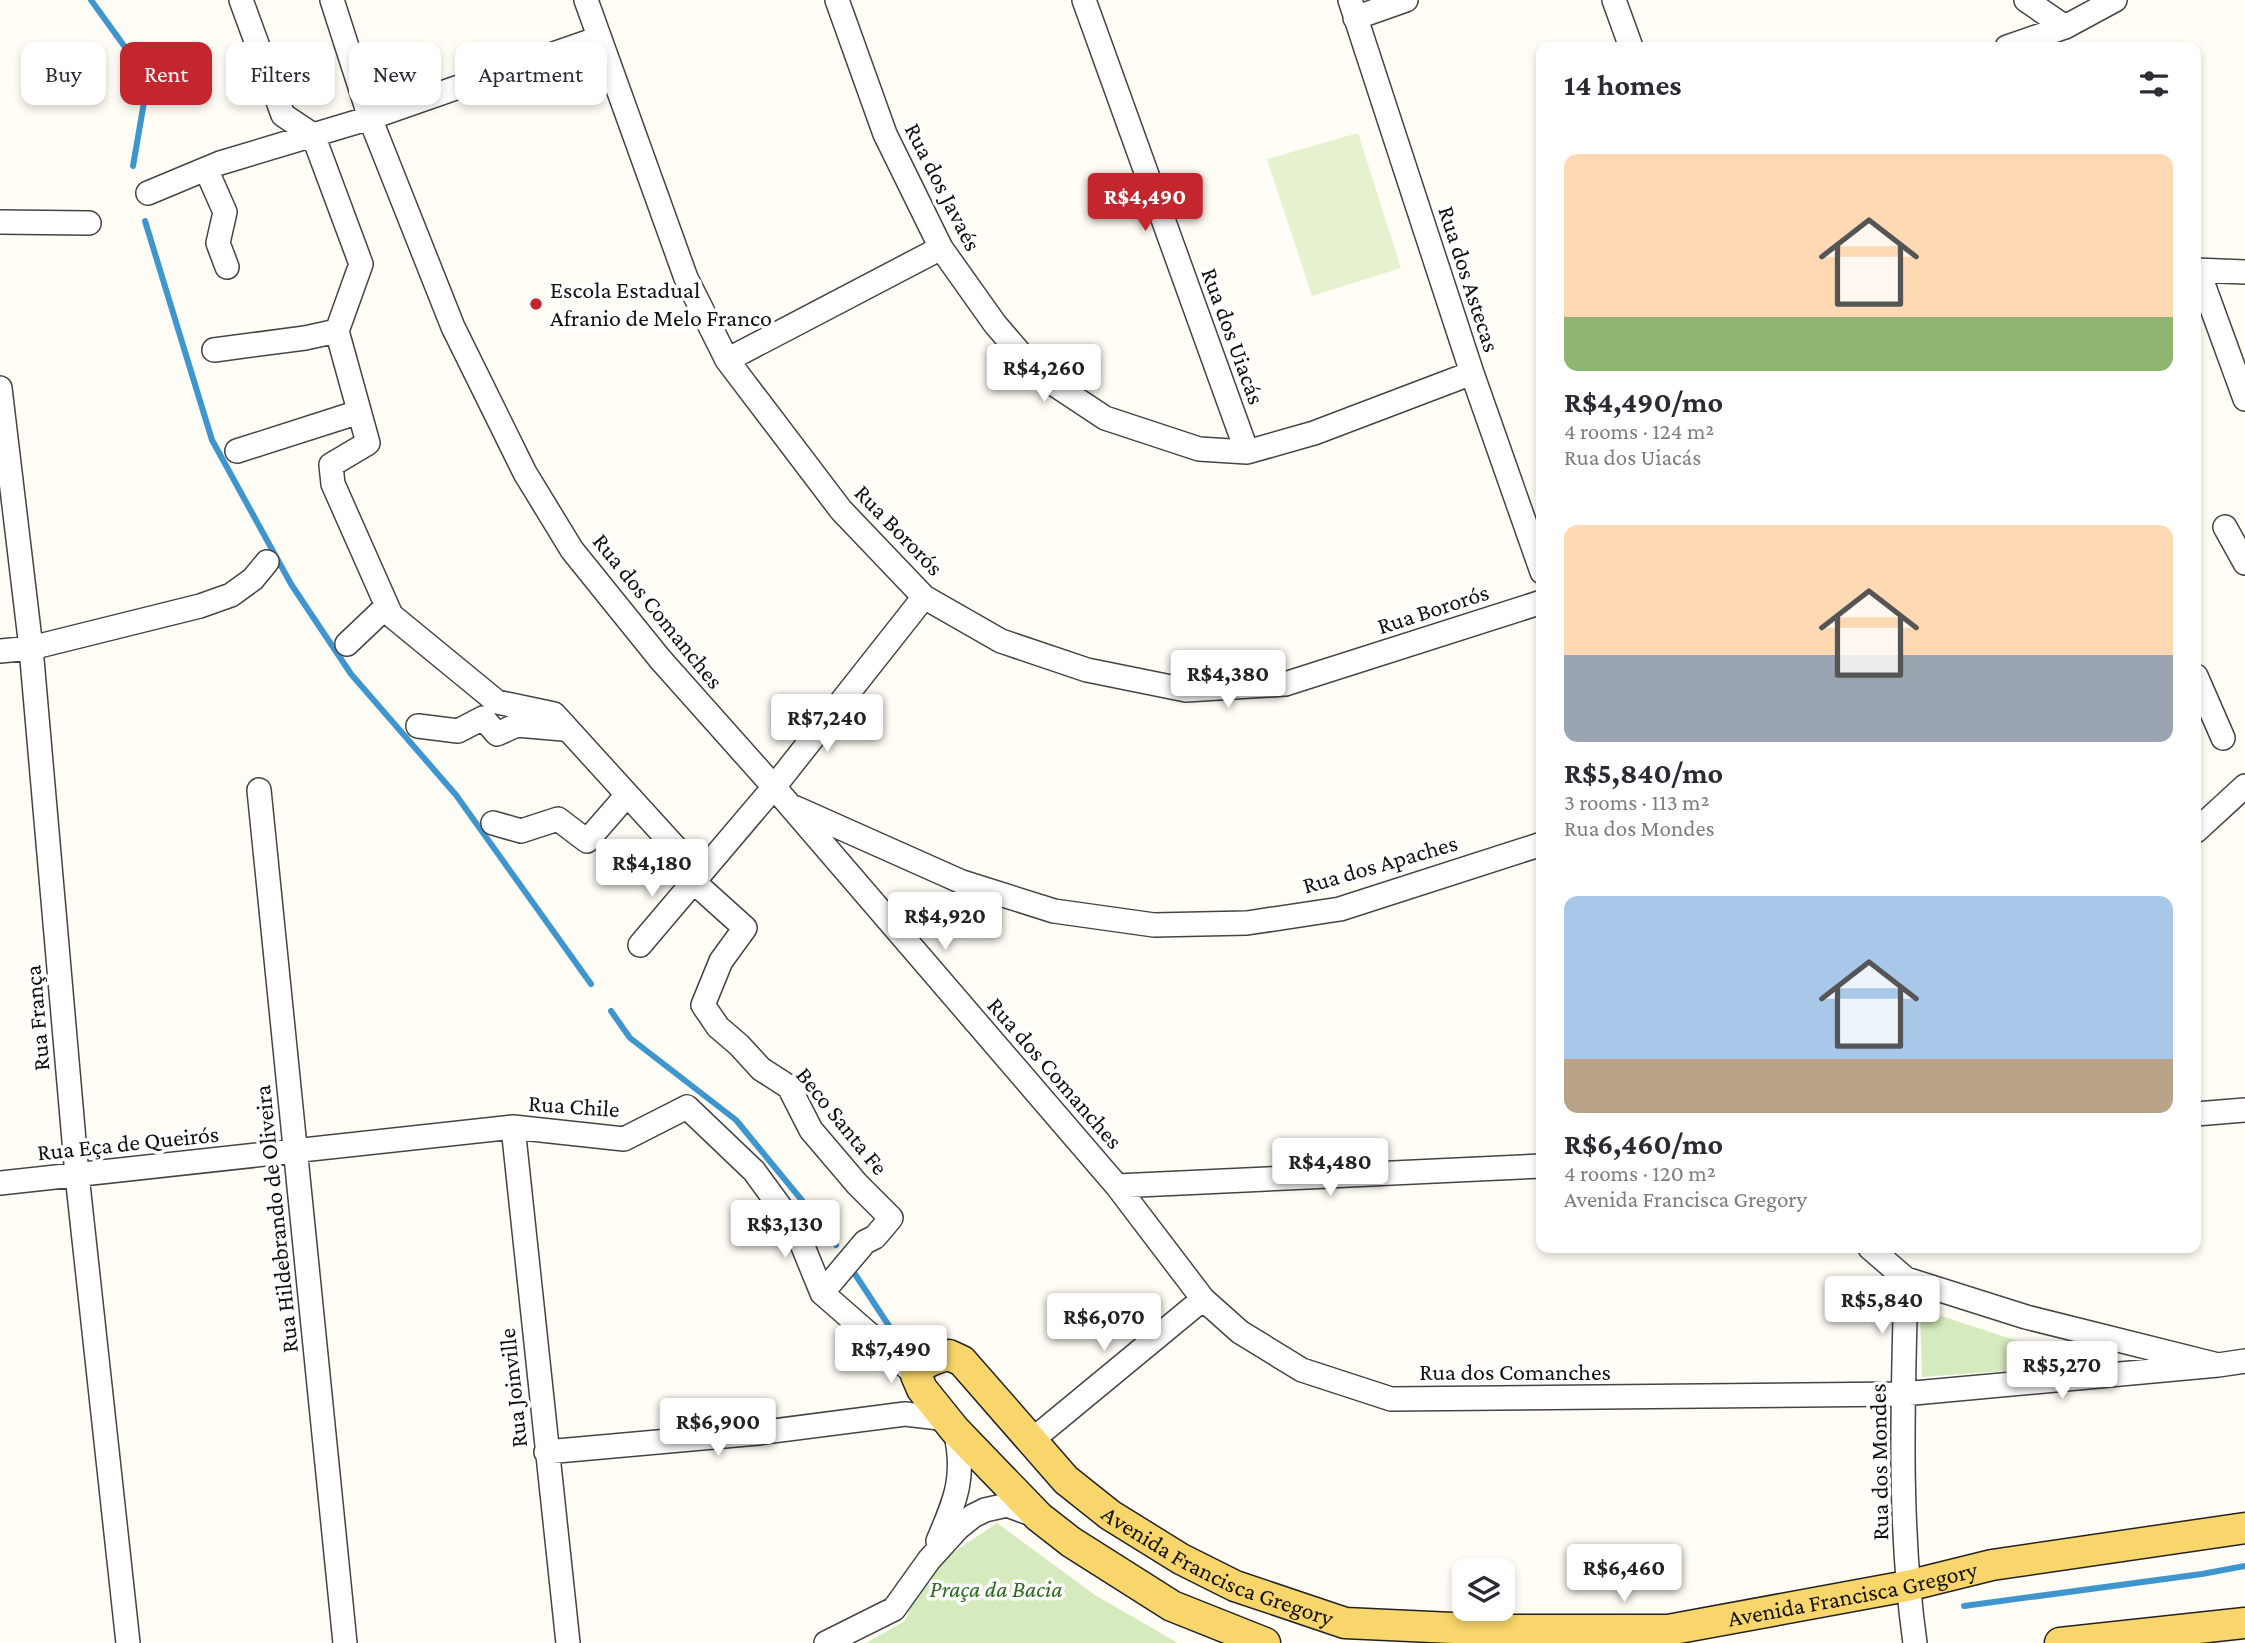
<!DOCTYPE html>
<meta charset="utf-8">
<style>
body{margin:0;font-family:"Crimson Pro",serif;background:#f2f2f3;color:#2b2b33;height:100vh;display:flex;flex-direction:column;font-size:26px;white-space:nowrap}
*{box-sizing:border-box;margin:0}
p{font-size:23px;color:#7c7c81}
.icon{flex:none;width:38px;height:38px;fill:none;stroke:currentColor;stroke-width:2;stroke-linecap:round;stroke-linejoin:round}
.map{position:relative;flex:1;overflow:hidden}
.sheet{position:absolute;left:1536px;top:42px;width:665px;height:1211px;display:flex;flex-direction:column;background:#fff;border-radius:14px;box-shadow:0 4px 10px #0003}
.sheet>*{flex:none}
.banner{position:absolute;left:21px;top:42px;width:665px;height:63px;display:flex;gap:14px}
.controls{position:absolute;left:1452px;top:1558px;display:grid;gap:14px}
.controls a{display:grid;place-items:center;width:63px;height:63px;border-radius:14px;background:#fff;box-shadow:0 4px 10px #0003;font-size:35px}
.price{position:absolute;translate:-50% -60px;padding:0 16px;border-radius:7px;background:#fff;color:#222;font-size:23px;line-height:46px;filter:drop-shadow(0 2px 4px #0008)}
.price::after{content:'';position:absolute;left:50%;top:42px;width:21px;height:16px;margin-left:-10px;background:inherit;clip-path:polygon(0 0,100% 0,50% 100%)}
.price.active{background:#c4262e;color:#fff}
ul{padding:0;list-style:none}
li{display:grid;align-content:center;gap:14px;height:371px;padding:0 28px}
li span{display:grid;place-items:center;height:217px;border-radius:14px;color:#555}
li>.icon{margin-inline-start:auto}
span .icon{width:126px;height:126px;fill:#fffc;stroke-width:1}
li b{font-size:30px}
h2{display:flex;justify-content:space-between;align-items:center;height:84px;padding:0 28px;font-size:30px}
.pill{padding:0 24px;border-radius:14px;background:#fff;box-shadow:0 4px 10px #0003;font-size:24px;line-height:63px}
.pill.active{background:#c4262e;color:#fff}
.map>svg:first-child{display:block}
</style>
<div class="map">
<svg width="2245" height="1643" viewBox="0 0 2245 1643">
<rect width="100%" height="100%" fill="#fffdf5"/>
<path fill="#d5ebbd" d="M 1920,1309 L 2090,1365 L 1922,1377 Z
M 997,1523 L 1095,1595 L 1178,1643 L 866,1643 L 905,1621 L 926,1571 Z"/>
<path fill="#e6f2cf" d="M 1358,133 L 1401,268 L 1312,296 L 1267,159 Z"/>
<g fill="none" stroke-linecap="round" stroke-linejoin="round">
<path stroke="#3f96cf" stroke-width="6" d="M 91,0 L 148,79 L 133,166
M 145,221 L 212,440 L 291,584 L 351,674 L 456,795 L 591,984
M 611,1011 L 630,1038 L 736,1120 L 828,1232 L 836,1245
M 853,1271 L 891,1329 L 906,1345
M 1964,1606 L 2202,1574 L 2245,1566"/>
<g stroke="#444" stroke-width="26">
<path id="minor" d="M 241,0 L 283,115 L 313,135 L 361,264 L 337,331 L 368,443 L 331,465 L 333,484 L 391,615 L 497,702 L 554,714 L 685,858 L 695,883 L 745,928 L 721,961 L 703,1005 L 718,1027 L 739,1045 L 761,1069 L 789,1087 L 811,1130 L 857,1184 L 891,1218 L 875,1237 L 865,1242 L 822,1293
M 332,0 L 370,118 L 453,327 L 525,473 L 572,550 L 660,659 L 774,787 L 1117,1186 L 1203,1299 L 1240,1332 L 1302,1370 L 1391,1399 L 1903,1394 L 2218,1365
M 586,0 L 686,278 L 727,360 L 841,510 L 924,597 L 1001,641 L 1087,670 L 1186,690 L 1285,684 L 1542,602
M 837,0 L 885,134 L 941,248 L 995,324 L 1037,373 L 1105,418 L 1199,449 L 1247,452 L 1314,433 L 1472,373
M 1084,0 L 1247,452
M 1350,0 L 1472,373 L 1542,572
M 1614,0 L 1631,47
M 2026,0 L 2065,27
M 1355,18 L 1406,0
M 2007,47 L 2065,27 L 2115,0
M 206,169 L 225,212 L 218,243 L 227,267
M 148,193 L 220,163 L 370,118 L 599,38
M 0,222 L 89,223
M 2196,270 L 2245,272
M 2198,270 L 2245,399
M 214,350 L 305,338 L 337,331
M 727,360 L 941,248
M 0,388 L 31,648 L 77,1175 L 128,1643
M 237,451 L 359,412
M 2225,527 L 2245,563
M 347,644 L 387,606
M 0,651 L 31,648 L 200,606 L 231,595 L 253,579 L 267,562
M 2196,676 L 2223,738
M 418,726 L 458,731 L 483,718 L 497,734 L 517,725 L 563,729
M 259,790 L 345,1643
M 796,808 L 962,882 L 1054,911 L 1154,925 L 1247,923 L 1340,909 L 1542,844
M 493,823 L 521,831 L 558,819 L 587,841 L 627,795
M 2196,831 L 2245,786
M 640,945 L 774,787 L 924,597
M 2196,1114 L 2245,1110
M 513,1127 L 568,1643
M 0,1183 L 513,1127 L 624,1139 L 687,1107 L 754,1171 L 795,1227 L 822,1293 L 916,1375
M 1117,1186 L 1542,1166
M 1870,1248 L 1906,1279 L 2026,1317 L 2218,1365 L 2245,1361
M 1906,1279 C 1903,1400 1898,1523 1915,1643
M 1031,1441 L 1203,1299
M 546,1452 L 758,1433 L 905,1414 L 948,1419
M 938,1541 C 956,1499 966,1476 955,1430
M 826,1643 L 894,1609 L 929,1560 L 958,1528 L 973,1516 L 985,1510 L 1007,1505 L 1034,1515"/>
</g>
<g stroke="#222" stroke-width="33">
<g id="major">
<path id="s1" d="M 1265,1643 L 1172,1606 L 1071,1542 L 1039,1517 L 955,1430 L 922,1389 L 916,1375 C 921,1362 936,1358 949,1355 L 962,1361 L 1066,1480 L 1110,1515 L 1181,1559 L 1235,1586 L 1345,1623 L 1496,1630 L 1668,1630 L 1907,1586 L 1992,1565 L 2245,1528"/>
<path d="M 2060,1643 L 2245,1623"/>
</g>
</g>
<use href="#minor" stroke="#fff" stroke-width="23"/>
<use href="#major" stroke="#f9d66b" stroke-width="30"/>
</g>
<circle fill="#c4262e" stroke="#fff" stroke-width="2.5" cx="536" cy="304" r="7"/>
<g text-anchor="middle" stroke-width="7" stroke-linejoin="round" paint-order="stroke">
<g font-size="24" fill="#111" stroke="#fff">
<text transform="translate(943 187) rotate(63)" y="8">Rua dos Javaés</text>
<text transform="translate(1469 279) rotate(72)" y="8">Rua dos Astecas</text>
<text transform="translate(1233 336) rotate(70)" y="8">Rua dos Uiacás</text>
<text transform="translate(899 530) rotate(46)" y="8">Rua Bororós</text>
<text transform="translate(1433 609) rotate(-18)" y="8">Rua Bororós</text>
<text transform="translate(658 611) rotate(51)" y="8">Rua dos Comanches</text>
<text transform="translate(1380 864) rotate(-16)" y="8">Rua dos Apaches</text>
<text transform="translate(37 1018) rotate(-95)" y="8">Rua França</text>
<text transform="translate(1055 1073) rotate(49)" y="8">Rua dos Comanches</text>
<text transform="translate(574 1106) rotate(4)" y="8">Rua Chile</text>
<text transform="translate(842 1121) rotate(51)" y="8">Beco Santa Fe</text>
<text transform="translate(128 1143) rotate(-6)" y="8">Rua Eça de Queirós</text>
<text transform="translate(276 1219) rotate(-96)" y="8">Rua Hildebrando de Oliveira</text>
<text x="1515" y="1380">Rua dos Comanches</text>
<text transform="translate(513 1388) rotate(-96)" y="8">Rua Joinville</text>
<text transform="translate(1879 1462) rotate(-91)" y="8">Rua dos Mondes</text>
<text dy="8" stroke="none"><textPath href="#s1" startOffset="838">Avenida Francisca Gregory</textPath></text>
<text dy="8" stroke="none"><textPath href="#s1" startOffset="1489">Avenida Francisca Gregory</textPath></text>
</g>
<g font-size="24" fill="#111" stroke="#fff" text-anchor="start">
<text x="550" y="298">Escola Estadual<tspan x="550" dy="28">Afranio de Melo Franco</tspan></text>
</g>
<g font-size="24" font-style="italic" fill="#2f6b1f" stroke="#fff">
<text x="996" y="1597">Praça da Bacia</text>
</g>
</g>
</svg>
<div class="controls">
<a><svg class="icon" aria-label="layers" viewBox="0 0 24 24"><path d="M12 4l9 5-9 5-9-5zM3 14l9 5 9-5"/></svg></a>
</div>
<b class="price active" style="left:1145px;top:233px">R$4,490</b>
<b class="price" style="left:1044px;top:404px">R$4,260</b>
<b class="price" style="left:1228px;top:710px">R$4,380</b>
<b class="price" style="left:827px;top:754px">R$7,240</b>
<b class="price" style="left:652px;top:899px">R$4,180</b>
<b class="price" style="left:945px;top:952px">R$4,920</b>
<b class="price" style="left:1330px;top:1198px">R$4,480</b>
<b class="price" style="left:785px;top:1260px">R$3,130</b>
<b class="price" style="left:1882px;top:1336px">R$5,840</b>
<b class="price" style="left:1104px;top:1353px">R$6,070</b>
<b class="price" style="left:891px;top:1385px">R$7,490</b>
<b class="price" style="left:2062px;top:1401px">R$5,270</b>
<b class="price" style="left:718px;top:1458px">R$6,900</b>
<b class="price" style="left:1624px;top:1604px">R$6,460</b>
<div class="banner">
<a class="pill">Buy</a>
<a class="pill active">Rent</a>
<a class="pill">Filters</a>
<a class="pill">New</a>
<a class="pill">Apartment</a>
</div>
<section class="sheet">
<h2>14 homes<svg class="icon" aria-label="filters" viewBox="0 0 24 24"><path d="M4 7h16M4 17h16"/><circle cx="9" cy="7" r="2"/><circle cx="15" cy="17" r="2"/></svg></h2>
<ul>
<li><span style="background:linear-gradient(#ffd9b3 75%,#8fb573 0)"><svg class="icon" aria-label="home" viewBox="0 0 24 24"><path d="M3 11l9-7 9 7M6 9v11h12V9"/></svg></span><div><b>R$4,490/mo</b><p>4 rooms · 124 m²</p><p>Rua dos Uiacás</p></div></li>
<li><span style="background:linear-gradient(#ffd9b3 60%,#9aa5b1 0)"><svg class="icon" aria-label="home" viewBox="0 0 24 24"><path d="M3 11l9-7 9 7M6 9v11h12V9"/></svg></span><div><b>R$5,840/mo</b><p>3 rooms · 113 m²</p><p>Rua dos Mondes</p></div></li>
<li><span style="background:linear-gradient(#a9c7e8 75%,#b9a48a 0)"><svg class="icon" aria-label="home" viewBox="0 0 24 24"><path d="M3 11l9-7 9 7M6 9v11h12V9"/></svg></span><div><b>R$6,460/mo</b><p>4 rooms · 120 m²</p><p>Avenida Francisca Gregory</p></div></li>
</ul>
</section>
</div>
